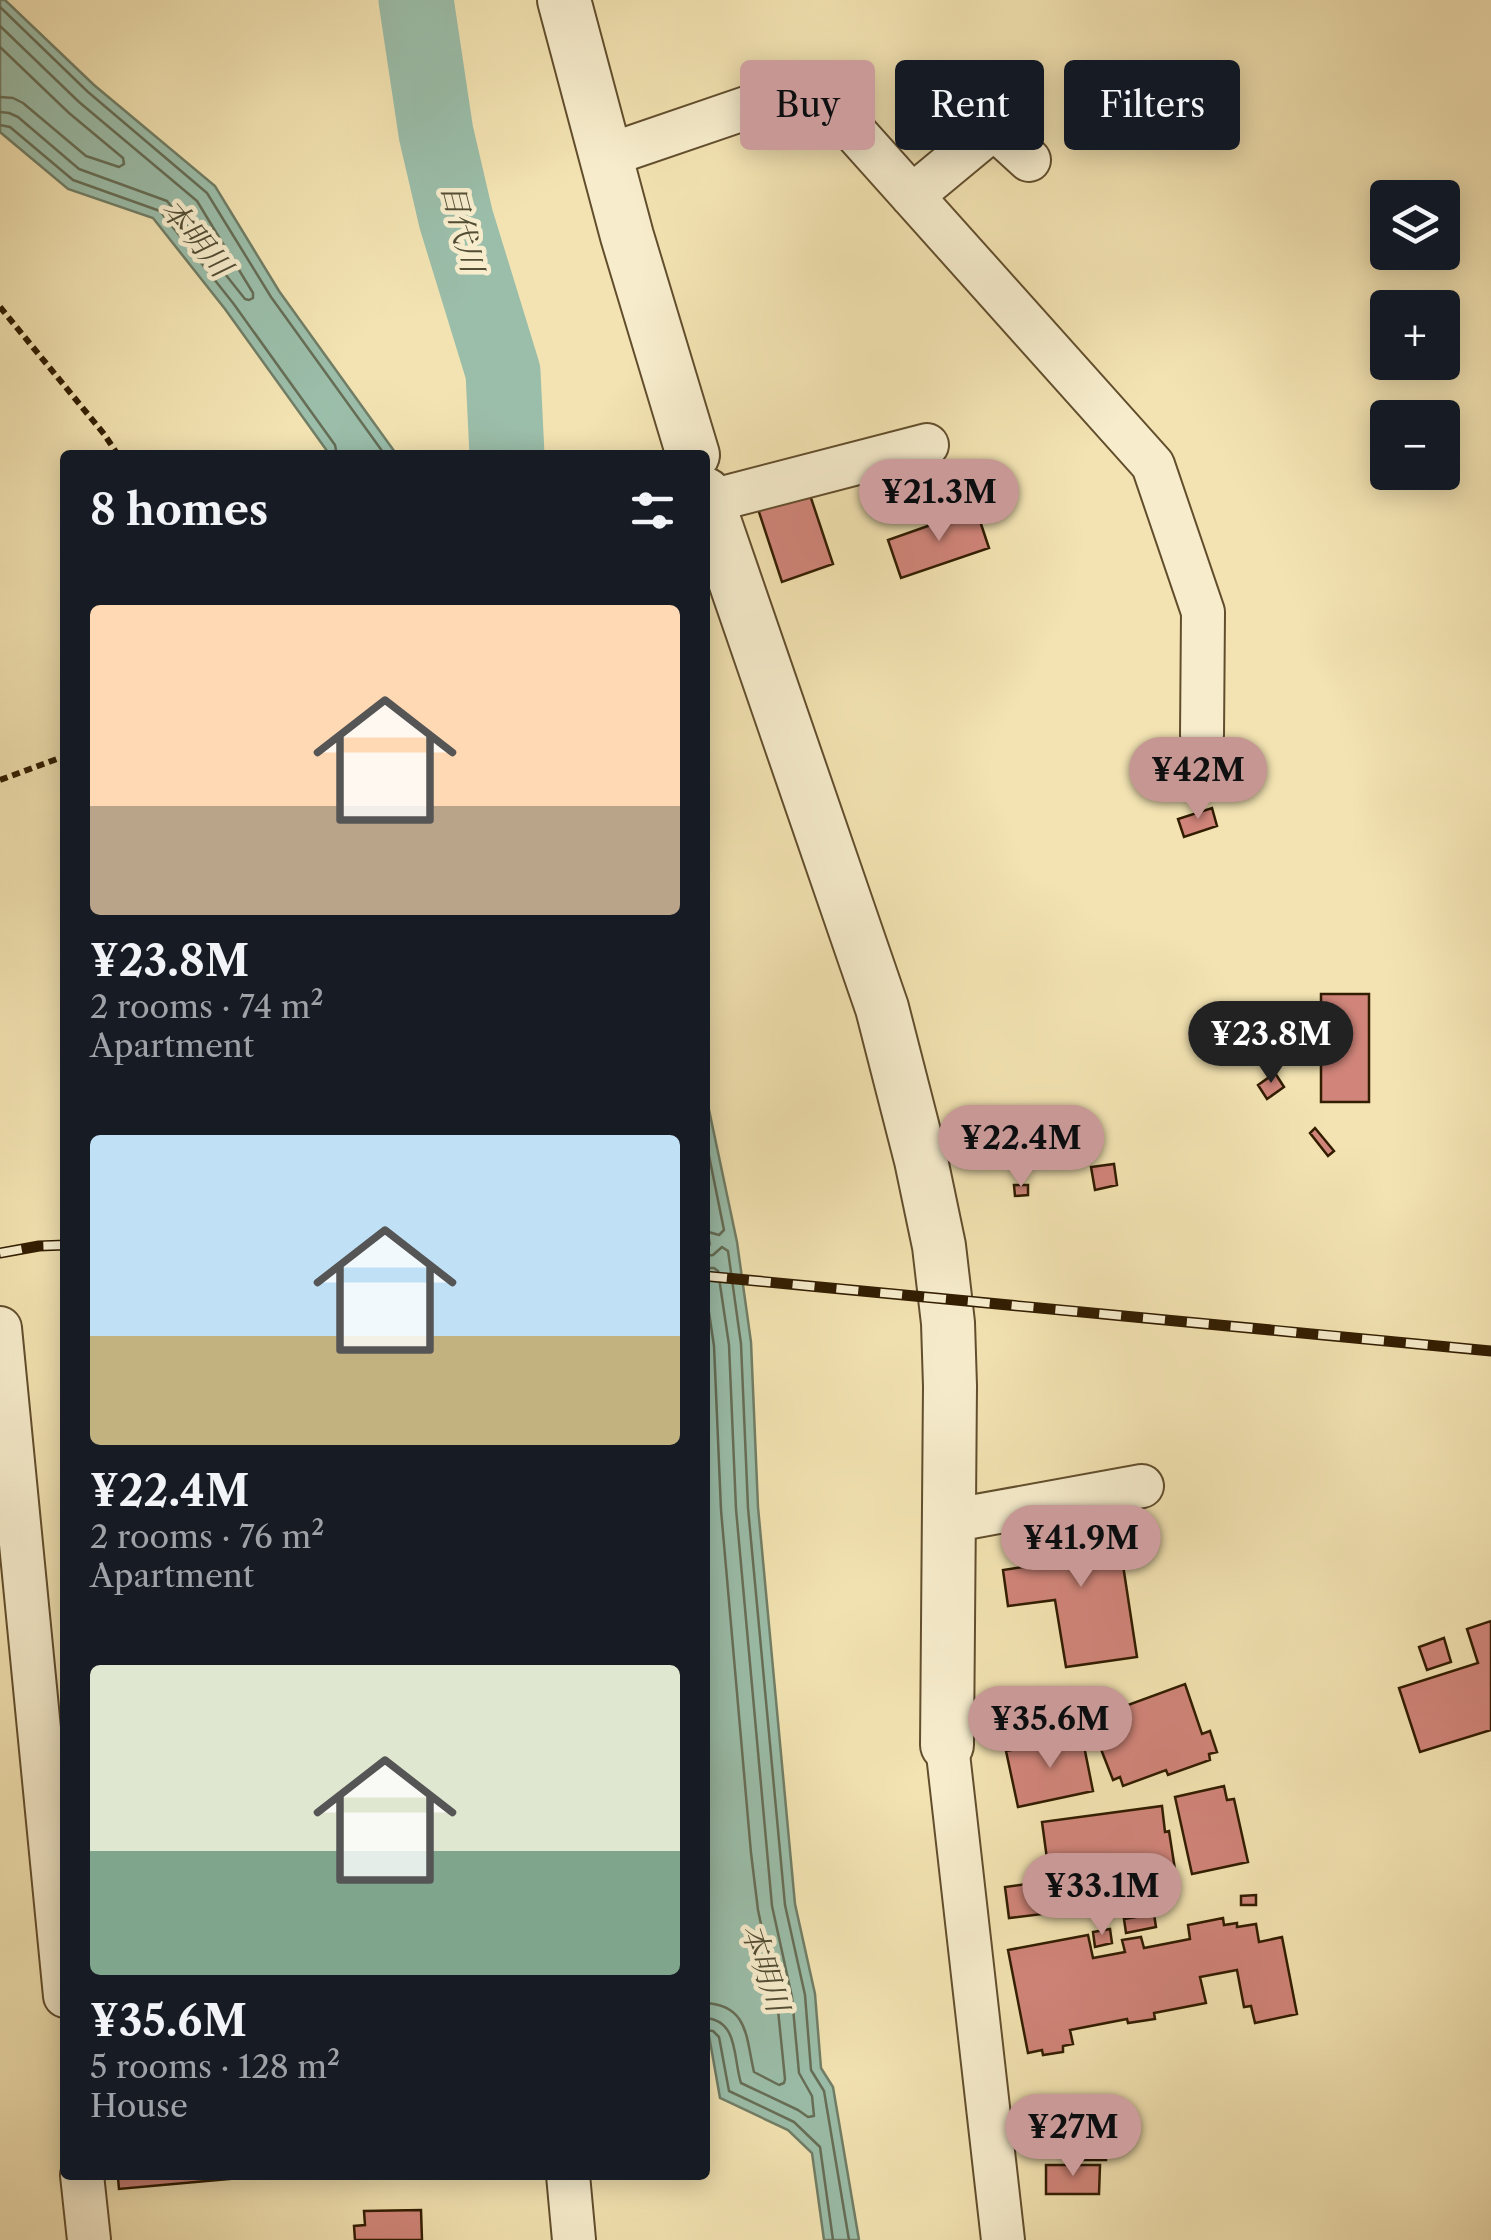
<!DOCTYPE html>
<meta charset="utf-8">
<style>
body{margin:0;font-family:"Libre Caslon Text","Noto Serif JP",serif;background:#242831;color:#f1f3f6;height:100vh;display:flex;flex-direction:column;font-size:38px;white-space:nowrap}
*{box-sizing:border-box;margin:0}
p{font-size:32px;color:#9ea1a6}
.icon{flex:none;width:55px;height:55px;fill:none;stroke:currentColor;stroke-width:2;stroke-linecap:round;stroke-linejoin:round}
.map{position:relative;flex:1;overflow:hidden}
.sheet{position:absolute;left:60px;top:450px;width:650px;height:1730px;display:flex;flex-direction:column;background:#171b24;border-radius:10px;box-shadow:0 5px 25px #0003}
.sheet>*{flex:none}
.hud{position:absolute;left:740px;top:60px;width:600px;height:90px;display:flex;gap:20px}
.tools{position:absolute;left:1370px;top:180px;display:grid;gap:20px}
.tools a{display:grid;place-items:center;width:90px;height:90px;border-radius:10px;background:#171b24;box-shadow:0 5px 25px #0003;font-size:50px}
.price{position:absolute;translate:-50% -85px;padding:0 22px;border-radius:35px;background:#c59692;color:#111;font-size:32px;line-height:65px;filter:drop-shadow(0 2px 5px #0008)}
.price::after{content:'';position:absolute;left:50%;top:60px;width:30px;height:22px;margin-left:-15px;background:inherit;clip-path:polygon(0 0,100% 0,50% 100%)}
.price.active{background:#222;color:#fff}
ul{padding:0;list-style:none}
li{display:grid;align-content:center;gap:20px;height:530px;padding:0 30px}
li span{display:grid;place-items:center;height:310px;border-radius:10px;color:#555}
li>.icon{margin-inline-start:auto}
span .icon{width:180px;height:180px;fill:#fffc;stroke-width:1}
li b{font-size:42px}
h2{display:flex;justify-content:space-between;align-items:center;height:120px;padding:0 30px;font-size:42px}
.chip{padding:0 35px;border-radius:10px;background:#171b24;box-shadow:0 5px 25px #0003;font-size:35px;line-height:90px}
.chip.active{background:#c59692;color:#111}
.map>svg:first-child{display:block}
</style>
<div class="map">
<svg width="1491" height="2240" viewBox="0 0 1491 2240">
<rect width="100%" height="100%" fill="#f3e3b2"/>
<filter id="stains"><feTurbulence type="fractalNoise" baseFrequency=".002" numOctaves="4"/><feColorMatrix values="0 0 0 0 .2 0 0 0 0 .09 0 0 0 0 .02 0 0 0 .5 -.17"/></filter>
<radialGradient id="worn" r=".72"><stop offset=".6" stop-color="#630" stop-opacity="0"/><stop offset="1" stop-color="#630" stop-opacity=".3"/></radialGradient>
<path fill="#9bbeaa" stroke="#717e66" stroke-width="2.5" d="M 0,0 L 5,0 L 94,85 L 215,186 L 279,291 L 397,455 L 330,455 L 225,309 L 153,218 L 68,189 L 0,132 Z
M 705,1091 L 737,1242 L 751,1342 L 758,1507 L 795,1904 L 815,1994 L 821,2068 L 833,2087 L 859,2240 L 824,2240 L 812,2153 L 788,2130 L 720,2098 L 705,2013 L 705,1254 L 710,1244 L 705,1221 Z"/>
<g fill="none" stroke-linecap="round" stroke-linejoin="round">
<path stroke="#666e56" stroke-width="2.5" d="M 0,7 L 88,92 L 207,193 L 271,297 L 385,455
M 0,26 L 79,102 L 197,201 L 253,293 L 253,298 L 249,300 L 245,299 L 167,201 L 79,169 L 18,117 L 9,113 L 0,112
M 0,47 L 69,113 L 123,158 L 124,164 L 119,167 L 86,156 L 23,103 L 13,98 L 0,97
M 0,125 L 10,127 L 73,180 L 160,211 L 233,303 L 335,445 L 337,455
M 705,1136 L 724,1230 L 719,1235 L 705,1231
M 705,1256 L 713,1255 L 722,1247 L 728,1251 L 741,1344 L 748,1508 L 785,1905 L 805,1995 L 811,2070 L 824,2091 L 849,2240
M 705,1268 L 714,1268 L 718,1271 L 729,1345 L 736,1509 L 772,1906 L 792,1997 L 799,2073 L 812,2096 L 814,2116 L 808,2117 L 798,2110 L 741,2083 C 733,2059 739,2020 705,2018
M 705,1286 L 714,1346 L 721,1510 L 751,1853 L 758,1910 L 777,2000 L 785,2079 L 784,2083 L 779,2085 L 754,2072 C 746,2039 749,2005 705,2003
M 705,2030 L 713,2031 L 719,2037 L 729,2091 L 794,2122 L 820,2147 L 833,2240"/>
<path stroke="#9bbeaa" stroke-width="75" d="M 416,0 L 436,133 L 456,219 L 503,372 L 507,455"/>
</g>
<path fill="#d1857a" stroke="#321d01" stroke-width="2.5" d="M 808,489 L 833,564 L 782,582 L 757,506 Z
M 976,509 L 989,548 L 901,578 L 888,540 Z
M 1212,808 L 1217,826 L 1184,837 L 1178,819 Z
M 1321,994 L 1369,994 L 1369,1102 L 1321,1102 Z
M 1275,1073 L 1284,1087 L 1267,1099 L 1258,1085 Z
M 1315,1128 L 1334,1151 L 1328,1156 L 1310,1133 Z
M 1114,1164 L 1117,1185 L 1095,1190 L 1091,1167 Z
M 1014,1185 L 1028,1185 L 1028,1195 L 1015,1196 Z
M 1130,1524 L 1136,1563 L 1123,1565 L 1137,1657 L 1066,1667 L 1055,1600 L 1008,1606 L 1003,1570 L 1023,1567 L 1019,1541 Z
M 1491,1621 L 1491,1730 L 1420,1752 L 1399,1688 L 1478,1663 L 1467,1629 Z
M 1444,1638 L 1451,1662 L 1427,1670 L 1419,1647 Z
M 1185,1684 L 1202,1734 L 1210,1731 L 1217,1752 L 1209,1754 L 1210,1760 L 1168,1775 L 1166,1770 L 1123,1786 L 1120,1777 L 1113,1780 L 1097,1739 L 1105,1736 L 1098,1716 Z
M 1075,1706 L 1080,1720 L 1052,1729 L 1047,1715 Z
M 1082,1736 L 1093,1791 L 1018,1807 L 1006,1751 Z
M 1224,1786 L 1227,1800 L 1234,1799 L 1248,1862 L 1192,1874 L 1175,1797 Z
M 1162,1806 L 1165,1832 L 1169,1831 L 1178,1889 L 1058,1905 L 1059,1912 L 1009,1918 L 1005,1887 L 1050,1881 L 1042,1822 Z
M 1256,1895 L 1256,1905 L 1241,1905 L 1241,1896 Z
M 1154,1914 L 1156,1927 L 1126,1933 L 1124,1919 Z
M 1223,1918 L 1224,1925 L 1237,1923 L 1237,1927 L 1256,1924 L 1259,1942 L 1282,1937 L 1297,2014 L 1255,2023 L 1251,2006 L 1244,2007 L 1237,1970 L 1200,1977 L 1206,2003 L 1154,2013 L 1155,2019 L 1128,2023 L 1127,2019 L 1070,2030 L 1073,2044 L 1063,2046 L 1063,2052 L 1043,2055 L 1042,2050 L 1028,2053 L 1008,1950 L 1088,1935 L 1093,1958 L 1125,1952 L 1122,1940 L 1141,1937 L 1144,1948 L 1190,1939 L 1188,1925 Z
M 1110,1929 L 1112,1943 L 1095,1947 L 1093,1932 Z
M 1084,2124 L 1107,2125 L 1106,2160 L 1084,2160 Z
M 1046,2165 L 1100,2165 L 1099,2194 L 1046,2194 Z
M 114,2175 L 239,2175 L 239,2178 L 119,2189 L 118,2178 L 114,2178 Z
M 421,2210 L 422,2240 L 355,2240 L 354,2226 L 365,2225 L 364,2211 Z"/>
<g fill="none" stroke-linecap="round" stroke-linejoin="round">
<g stroke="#624e2d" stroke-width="46">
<path id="minor" d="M 964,96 L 994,128
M 606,156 L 802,89 L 828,102 L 1153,465 L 1203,612 L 1202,735
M 912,196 L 994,128 L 1029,160
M 707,502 L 927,445
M 0,1328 L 65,1996
M 949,1521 L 1142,1486
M 947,1745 L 1003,2240
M 82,2175 L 89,2240
M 568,2175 L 574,2240"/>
</g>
<g stroke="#624e2d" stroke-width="56">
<path id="tertiary" d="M 564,0 L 627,236 L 693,455
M 705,494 L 882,1008 L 921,1160 L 939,1246 L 948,1323 L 950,1386 L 947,1745"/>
</g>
<path stroke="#321d01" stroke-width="6" stroke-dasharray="8 5" stroke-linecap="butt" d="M 0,307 L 104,434 L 118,455
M 0,780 L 65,756"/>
<use href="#minor" stroke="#f7edcd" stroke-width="42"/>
<use href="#tertiary" stroke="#f7edcd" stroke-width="52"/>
<g stroke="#321d01" stroke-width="11">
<path id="rail" d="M 0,1253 L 39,1246 L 65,1245
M 705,1276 L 1491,1351"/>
</g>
<use href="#rail" stroke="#f7edcd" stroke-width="8" stroke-dasharray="22" stroke-linecap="butt"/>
</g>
<g text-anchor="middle" stroke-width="9" stroke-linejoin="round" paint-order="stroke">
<g font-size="30" font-style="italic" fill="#524d34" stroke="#f7edcd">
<text transform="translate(462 228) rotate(76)" y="10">目代川</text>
<text transform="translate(196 238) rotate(50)" y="10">本明川</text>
<text transform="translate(765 1968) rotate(72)" y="10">本明川</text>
</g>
</g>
<rect width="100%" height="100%" filter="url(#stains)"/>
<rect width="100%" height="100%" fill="url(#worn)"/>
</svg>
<div class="tools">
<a><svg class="icon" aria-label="layers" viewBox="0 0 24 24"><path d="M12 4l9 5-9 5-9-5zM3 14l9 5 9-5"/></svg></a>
<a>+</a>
<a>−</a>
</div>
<b class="price" style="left:939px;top:544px">¥21.3M</b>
<b class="price" style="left:1198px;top:822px">¥42M</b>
<b class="price active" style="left:1271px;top:1086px">¥23.8M</b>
<b class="price" style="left:1021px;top:1190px">¥22.4M</b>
<b class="price" style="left:1081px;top:1590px">¥41.9M</b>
<b class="price" style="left:1050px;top:1771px">¥35.6M</b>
<b class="price" style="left:1102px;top:1938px">¥33.1M</b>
<b class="price" style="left:1073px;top:2179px">¥27M</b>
<div class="hud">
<a class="chip active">Buy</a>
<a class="chip">Rent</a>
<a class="chip">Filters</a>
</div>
<section class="sheet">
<h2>8 homes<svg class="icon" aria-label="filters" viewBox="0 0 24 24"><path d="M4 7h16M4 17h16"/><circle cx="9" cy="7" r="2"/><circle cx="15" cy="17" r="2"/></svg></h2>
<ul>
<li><span style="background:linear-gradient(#ffd9b3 65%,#b9a48a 0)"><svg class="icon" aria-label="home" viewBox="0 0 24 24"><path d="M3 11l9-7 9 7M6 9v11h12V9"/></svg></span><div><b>¥23.8M</b><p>2 rooms · 74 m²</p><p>Apartment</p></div></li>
<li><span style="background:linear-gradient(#bfe0f5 65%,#c2b280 0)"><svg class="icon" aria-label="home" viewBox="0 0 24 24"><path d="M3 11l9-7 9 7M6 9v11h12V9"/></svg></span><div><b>¥22.4M</b><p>2 rooms · 76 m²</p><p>Apartment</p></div></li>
<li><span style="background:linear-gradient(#dfe7d0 60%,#7fa58c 0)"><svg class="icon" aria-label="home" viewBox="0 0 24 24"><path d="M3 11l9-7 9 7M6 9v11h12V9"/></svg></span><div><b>¥35.6M</b><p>5 rooms · 128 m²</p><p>House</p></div></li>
</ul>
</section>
</div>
